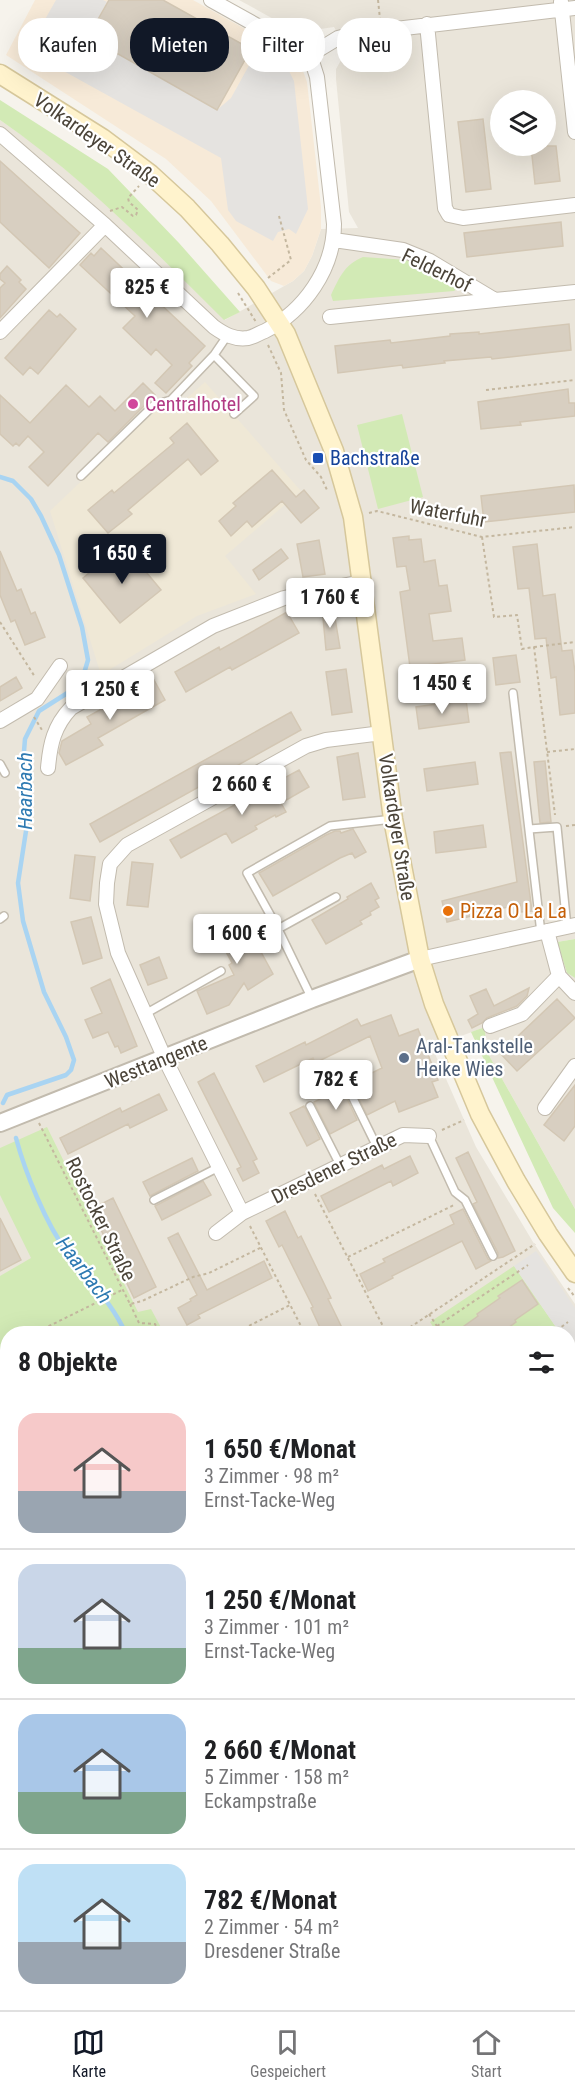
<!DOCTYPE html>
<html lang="de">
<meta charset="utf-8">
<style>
body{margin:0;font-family:"Roboto Condensed",sans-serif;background:#f2f2f2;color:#202124;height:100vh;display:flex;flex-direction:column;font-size:22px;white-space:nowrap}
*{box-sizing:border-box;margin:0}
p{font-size:20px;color:#757577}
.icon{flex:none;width:33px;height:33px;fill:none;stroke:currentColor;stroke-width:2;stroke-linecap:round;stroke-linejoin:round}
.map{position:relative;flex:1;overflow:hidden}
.side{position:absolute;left:0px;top:1326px;width:576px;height:684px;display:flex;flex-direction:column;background:#fff;border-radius:24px 24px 0 0;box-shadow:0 6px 24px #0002}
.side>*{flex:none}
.hud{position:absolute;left:18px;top:18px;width:540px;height:54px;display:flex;gap:12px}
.tools{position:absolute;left:490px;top:90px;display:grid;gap:12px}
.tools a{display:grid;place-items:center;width:66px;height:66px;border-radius:50%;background:#fff;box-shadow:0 6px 24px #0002;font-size:30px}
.price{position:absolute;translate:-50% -51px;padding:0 14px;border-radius:6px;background:#fff;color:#222;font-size:20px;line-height:39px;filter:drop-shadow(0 2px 3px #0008)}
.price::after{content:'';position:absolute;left:50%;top:36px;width:18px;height:14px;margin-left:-9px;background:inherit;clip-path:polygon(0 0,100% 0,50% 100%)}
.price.active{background:#111827;color:#fff}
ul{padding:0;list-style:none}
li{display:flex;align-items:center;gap:18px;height:150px;padding:0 18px}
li+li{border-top:2px solid #e0e0e0}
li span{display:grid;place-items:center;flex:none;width:168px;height:120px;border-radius:18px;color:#555}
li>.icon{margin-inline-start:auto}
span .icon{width:72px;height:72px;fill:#fffc;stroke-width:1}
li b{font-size:26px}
h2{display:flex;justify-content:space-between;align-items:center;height:72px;padding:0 18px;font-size:26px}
.chip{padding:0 21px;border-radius:24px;background:#fff;box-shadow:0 6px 24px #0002;font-size:21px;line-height:54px}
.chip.active{background:#111827;color:#fff}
.tabs{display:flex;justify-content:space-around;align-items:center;height:84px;border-top:2px solid #e0e0e0;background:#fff;font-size:16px;color:#757577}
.tabs a{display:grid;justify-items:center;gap:3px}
.tabs .active{color:#111827}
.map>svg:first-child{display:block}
</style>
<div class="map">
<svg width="575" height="2010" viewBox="0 0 575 2010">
<rect width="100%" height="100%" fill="#f6f3ec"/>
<path fill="#eae5da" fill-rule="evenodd" d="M 239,0 L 575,0 L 575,939 L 557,942 L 567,973 L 575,978 L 575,1209 L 486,1050 L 485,1027 L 432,1047 L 476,1147 L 533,1242 L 575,1304 L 575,2010 L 365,2010 L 361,2003 L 568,2002 L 568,1334 L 8,1334 L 8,2002 L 311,2002 L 317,2010 L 0,2010 L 0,120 L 40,148 L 106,204 L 225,320 L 293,281 L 304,271 L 312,256 L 321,229 L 358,228 L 349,212 L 336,79 L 336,69 L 344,55 L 344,45 L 334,27 L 307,31 L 288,27 ZM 501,100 L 546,100 L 546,146 L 501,146 Z"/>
<path fill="#f7ead8" d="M 35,0 L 193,0 L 290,54 L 300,63 L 307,82 L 321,207 L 321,229 L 312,256 L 304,271 L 293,281 L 284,286 L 271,281 L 211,201 L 166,159 L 6,55 Z"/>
<path fill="#efe8d6" d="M 205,382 L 301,491 L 225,556 L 256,594 L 197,616 L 101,675 L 50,511 L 159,407 L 168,415 Z"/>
<path fill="#d2eab5" d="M 0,100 L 108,169 L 179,243 L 240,312 L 224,320 C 153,250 83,177 0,120 Z
M 363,257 L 407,260 L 455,283 L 458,288 L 454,291 L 333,301 L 331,295 C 339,278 345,264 363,257 Z
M 402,414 L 423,497 L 378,509 L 357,425 Z
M 575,939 L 575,978 L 567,973 L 557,942 Z
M 485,1027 L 486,1050 L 575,1209 L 575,1233 L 553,1208 L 471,1032 Z
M 47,1127 L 138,1312 L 151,1309 L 164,1333 L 8,1334 L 7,1387 L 0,1372 L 0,1276 L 31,1258 L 0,1195 L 0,1148 Z
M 514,1266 L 560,1333 L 437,1333 L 430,1322 Z
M 568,1347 L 575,1356 L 575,1406 L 569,1412 Z
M 7,1465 L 7,1603 L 0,1599 L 0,1468 Z
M 311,2003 L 361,2003 L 365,2010 L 317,2010 Z"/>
<path fill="#e5e3e0" d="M 56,0 L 103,0 L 107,2 L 88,37 L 217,110 L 231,98 L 252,60 L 263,66 L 268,58 L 288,69 L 294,81 L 308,209 L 296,234 L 289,229 L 278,232 L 273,241 L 236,221 L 228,210 L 221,158 L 60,69 L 40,53 L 41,50 L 31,44 Z
M 536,1251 L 575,1308 L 575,1356 L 569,1347 L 568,1334 L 560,1333 L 514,1266 Z
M 7,1945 L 7,1997 L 0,1982 L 0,1949 Z"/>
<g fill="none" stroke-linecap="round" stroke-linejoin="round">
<path stroke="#a9d4f2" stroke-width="4.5" d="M 0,477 L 13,481 L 31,499 L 41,516 L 59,555 L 82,627 L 88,660 L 82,680 L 69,692 L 39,711 L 25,739 L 22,776 L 28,818 L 18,883 L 23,921 L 44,992 L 66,1037 L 74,1060 L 71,1070 L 66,1075 L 7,1095 L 3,1103
M 16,1138 C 25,1172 46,1224 67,1252 C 87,1279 112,1302 126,1334
M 343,2002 L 349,2010"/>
</g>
<path fill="#d8cfc1" stroke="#d3c7b4" stroke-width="1.5" d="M 109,0 L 163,0 L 251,49 L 217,110 L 88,37 Z
M 483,119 L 491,189 L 466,192 L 458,122 Z
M 531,146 L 556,146 L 560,181 L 535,184 Z
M 0,161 L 80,233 L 49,268 L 0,222 Z
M 561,222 L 563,246 L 467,257 L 464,233 Z
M 101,248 L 205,346 L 189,363 L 192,366 L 166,393 L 155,383 L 172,365 L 156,349 L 151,355 L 123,328 L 135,316 L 80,265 L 91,253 L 94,256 Z
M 7,266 L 21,280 L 19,282 L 26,289 L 0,318 L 0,288 L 5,283 L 0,279 L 0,274 Z
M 49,310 L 57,317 L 60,314 L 76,329 L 38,374 L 30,367 L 23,375 L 5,358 Z
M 569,324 L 571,350 L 492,359 L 491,357 L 444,361 L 445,363 L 403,368 L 402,365 L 338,373 L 335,346 L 390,340 L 391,343 L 450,336 L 450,334 L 479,332 L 479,334 Z
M 143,383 L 155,395 L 108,442 L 98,433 L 48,486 L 29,467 L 44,452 L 28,436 L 19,446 L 16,443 L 13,446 L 0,434 L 0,395 L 30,423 L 66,385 L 89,407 L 100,396 L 115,411 Z
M 568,389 L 569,403 L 575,403 L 575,416 L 520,422 L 521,425 L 481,429 L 478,402 Z
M 187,423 L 218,461 L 201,475 L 188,459 L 128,510 L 132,514 L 108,533 L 88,510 L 112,490 L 114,493 L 174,443 L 170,438 Z
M 272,470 L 296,497 L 304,490 L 319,508 L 301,523 L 282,501 L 252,527 L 247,521 L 231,536 L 219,521 L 236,506 L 233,503 Z
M 574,485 L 575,512 L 484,522 L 481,496 Z
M 409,536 L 409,540 L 421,539 L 424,562 L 435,560 L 439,586 L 447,585 L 451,611 L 429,614 L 433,641 L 462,638 L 465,660 L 410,667 L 400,592 L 410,590 L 406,566 L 397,567 L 393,538 Z
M 319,540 L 325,574 L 303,577 L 297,544 Z
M 537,544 L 543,596 L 555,594 L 562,651 L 572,650 L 575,672 L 575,713 L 560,715 L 556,677 L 551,678 L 546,638 L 535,639 L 529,588 L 518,589 L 513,547 Z
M 127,549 L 161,590 L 120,623 L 83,578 L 109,556 L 113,561 Z
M 281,549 L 288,558 L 259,580 L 253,570 Z
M 0,551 L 17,591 L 21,589 L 31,614 L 35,612 L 45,637 L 25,645 L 15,620 L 11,622 L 0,595 Z
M 333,606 L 340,648 L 326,650 L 322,607 Z
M 287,612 L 299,633 L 232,670 L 230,667 L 186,692 L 175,672 L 219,647 L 220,650 Z
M 516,655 L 520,682 L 496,685 L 493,658 Z
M 346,669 L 352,712 L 332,715 L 326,672 Z
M 16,677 L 22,688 L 0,701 L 0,687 Z
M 154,680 L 165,700 L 98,738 L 103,745 L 66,765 L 59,753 L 62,741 L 91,724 L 87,717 Z
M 466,700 L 469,722 L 419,729 L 416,707 Z
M 291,712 L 301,730 L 100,842 L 90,824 Z
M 511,752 L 532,911 L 521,912 L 520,904 L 447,922 L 442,901 L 517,882 L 500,753 Z
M 358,753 L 365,797 L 343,800 L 337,757 Z
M 545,761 L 551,822 L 540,823 L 534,762 Z
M 475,762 L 478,784 L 427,791 L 424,769 Z
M 299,770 L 309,787 L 281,803 L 286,812 L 276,817 L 275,815 L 255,826 L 257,829 L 232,843 L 226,833 L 181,858 L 170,840 Z
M 483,825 L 486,847 L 436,853 L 434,832 Z
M 353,829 L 366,852 L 355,858 L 352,853 L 340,858 L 273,896 L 259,873 L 326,835 L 335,831 L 340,831 L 341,833 Z
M 75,855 L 95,857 L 90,901 L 70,898 Z
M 132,862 L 153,864 L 148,907 L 127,905 Z
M 371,883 L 379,898 L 375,900 L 379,907 L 370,912 L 371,915 L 360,921 L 362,924 L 326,944 L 312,920 L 348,899 L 347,897 Z
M 245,915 L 258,940 L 255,941 L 273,974 L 248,990 L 244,983 L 229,1005 L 207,1014 L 197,991 L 234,975 L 229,965 L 232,963 L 224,948 L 226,947 L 223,939 L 217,928 Z
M 91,917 L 102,958 L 83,964 L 71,922 Z
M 159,957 L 167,978 L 148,985 L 140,965 Z
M 110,979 L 137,1046 L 121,1053 L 118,1046 L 115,1047 L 108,1032 L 93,1038 L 85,1020 L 102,1013 L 91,988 Z
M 529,988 L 527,996 L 517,1006 L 487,1018 L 482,1023 L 472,1028 L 468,1020 L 478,1014 L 470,996 L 486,989 L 494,1006 Z
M 557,999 L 575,1018 L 517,1071 L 500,1053 Z
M 391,1015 L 399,1036 L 418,1029 L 438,1080 L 432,1082 L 438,1097 L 399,1112 L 395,1101 L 367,1115 L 351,1083 L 382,1068 L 370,1036 L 315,1063 L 313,1058 L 264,1082 L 256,1066 L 305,1042 L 306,1045 L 357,1019 L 361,1026 Z
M 214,1073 L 257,1159 L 253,1161 L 259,1173 L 243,1181 L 237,1169 L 241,1167 L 198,1082 Z
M 575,1085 L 575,1126 L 564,1141 L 544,1125 Z
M 342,1088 L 357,1120 L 330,1134 L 314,1102 Z
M 159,1094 L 167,1110 L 130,1128 L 128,1124 L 68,1154 L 60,1138 L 120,1108 L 122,1112 Z
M 304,1106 L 320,1139 L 307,1146 L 290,1113 Z
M 468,1152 L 515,1251 L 503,1257 L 498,1258 L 498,1253 L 473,1204 L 477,1202 L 456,1158 Z
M 410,1156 L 418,1173 L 393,1186 L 391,1181 L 329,1212 L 321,1196 L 382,1165 L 384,1169 Z
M 192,1158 L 198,1171 L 150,1196 L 143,1182 Z
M 203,1181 L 211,1195 L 162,1220 L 155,1206 Z
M 113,1198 L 156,1287 L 134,1298 L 91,1209 Z
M 463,1209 L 488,1259 L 491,1261 L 476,1269 L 462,1241 L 392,1276 L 393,1278 L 368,1291 L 360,1274 L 385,1262 L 383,1259 L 454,1224 L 450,1215 Z
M 285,1211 L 298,1238 L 301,1236 L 331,1298 L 328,1299 L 345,1334 L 323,1334 L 311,1308 L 313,1307 L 282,1245 L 279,1247 L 266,1221 Z
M 0,1218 L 21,1260 L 0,1271 Z
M 178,1233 L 207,1290 L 264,1261 L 272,1278 L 198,1315 L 200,1318 L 187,1325 L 178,1308 L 191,1301 L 190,1299 L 197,1295 L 168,1238 Z
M 522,1280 L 538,1304 L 515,1320 L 516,1322 L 500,1334 L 453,1334 L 478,1316 L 477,1314 L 500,1298 L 498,1296 Z"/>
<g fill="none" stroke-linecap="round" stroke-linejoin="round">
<g stroke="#c2bbae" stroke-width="10">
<path id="service" d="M 227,336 L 214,355 L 254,396 L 234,414
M 81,476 L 154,405 L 171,400 L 214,355
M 513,693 L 541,933
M 0,764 L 5,773
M 529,829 L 557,827 L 567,927
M 0,919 L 4,916
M 278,929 L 336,897
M 312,999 L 278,929 L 247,873 L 330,826 L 393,819
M 145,1014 L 221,971
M 348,1088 L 377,1147
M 310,1106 L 340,1165
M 429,1136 L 455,1192 L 465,1200 L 493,1256
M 154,1200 L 219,1167"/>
</g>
<g stroke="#c2bbae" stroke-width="16">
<path id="minor" d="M 561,2 L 575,132
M 427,24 L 445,208 L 449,215 L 463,218 L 575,205
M 310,55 L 338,38 L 353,34 L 575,8
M 0,134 L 105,225 L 214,327 C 224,334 234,340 248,338 C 254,337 259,333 265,331 C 304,311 334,269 334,224 L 317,77 L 310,55 L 211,0
M 334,240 L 403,250 L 430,261 L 495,300 L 575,292
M 330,317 L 495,300
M 0,332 L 105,225
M 0,721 L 37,699 L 60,666
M 382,733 L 326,740 L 306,746 L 127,845 L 110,864 L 107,883 L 106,904 L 118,953 L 165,1059 L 242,1213 L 403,1135 L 429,1136
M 48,768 C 50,744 54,726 71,708 L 213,626 L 284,598 L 361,582
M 547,931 L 559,976 L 575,993
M 420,959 L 575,925
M 490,1026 L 522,1014 L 559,976
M 545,1108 L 575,1066
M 216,1233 L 242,1213
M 0,1610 L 8,1614
M 568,1670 L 575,1679
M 0,1789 L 8,1803
M 0,1938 L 8,1934
M 568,1996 L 575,1995
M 200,2002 L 204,2010
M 0,2006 L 2,2010
M 538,2010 L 543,2002"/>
</g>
<g stroke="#c2bbae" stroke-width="20">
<path id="tertiary" d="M 0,1123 L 312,999 L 420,959"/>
</g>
<g stroke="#d6c79b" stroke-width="21">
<path id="secondary" d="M 0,74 L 102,138 L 150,174 L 187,208 L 220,244 L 256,288 L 286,334 L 334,451 L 353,517 L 393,819 L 420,959 L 434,1004 L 480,1114 L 516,1181 L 548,1234 L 575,1273"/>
</g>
<path stroke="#c4b79f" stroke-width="2" stroke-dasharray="3 3" stroke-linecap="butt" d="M 378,0 L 380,19
M 110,211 L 122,207 L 133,216 L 136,215 L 138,210 L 129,202 L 128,198 L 139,186
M 268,278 L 291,260 L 279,216
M 238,293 L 256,322
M 268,345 L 281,373 L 284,410 L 306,460 L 321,477 L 327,490
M 486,390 L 575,380
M 369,513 L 377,511 L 482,537 L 575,527
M 482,537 L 494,617 L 517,615 L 522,649 L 534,647 L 555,815
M 0,622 L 35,677
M 534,647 L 575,642
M 34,717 L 42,730
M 547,752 L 575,749
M 566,826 L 575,825
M 39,1123 L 130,1304 L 142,1301 L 193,1277 L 209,1273 L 262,1247
M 442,1130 L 464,1120
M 315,1194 L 387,1334
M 250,1226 L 305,1334
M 348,1257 L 454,1205
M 568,1288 L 575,1297
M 130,1304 L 139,1323 L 155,1324 L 160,1334
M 429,1314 L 442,1334
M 437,1326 L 528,1265
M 46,1334 L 43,1329 L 122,1290
M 233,1334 L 290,1305
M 400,1334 L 535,1244
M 552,1334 L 568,1322
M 0,1492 L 8,1488
M 0,1593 L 8,1589
M 101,2002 L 105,2010
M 319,2002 L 325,2010
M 369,2002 L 372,2010"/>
<use href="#service" stroke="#fff" stroke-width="7"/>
<use href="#minor" stroke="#fff" stroke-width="14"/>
<use href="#tertiary" stroke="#fff" stroke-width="16"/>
<use href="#secondary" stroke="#fff3cd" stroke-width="18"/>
</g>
<circle fill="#d1479c" stroke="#fff" stroke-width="2" cx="133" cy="404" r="6"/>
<rect fill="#1a4fb4" stroke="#fff" stroke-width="2" x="312" y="452" width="12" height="12" rx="3"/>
<circle fill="#e8710a" stroke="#fff" stroke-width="2" cx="448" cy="911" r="6"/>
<circle fill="#5c6f8a" stroke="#fff" stroke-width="2" cx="404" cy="1058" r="6"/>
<g text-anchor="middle" stroke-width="4.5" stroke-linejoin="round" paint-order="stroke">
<g font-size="20" fill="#4b4439" stroke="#fff">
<text transform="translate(97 140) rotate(35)" y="7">Volkardeyer Straße</text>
<text transform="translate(437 270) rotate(26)" y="7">Felderhof</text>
<text transform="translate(448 513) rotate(11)" y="7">Waterfuhr</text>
<text transform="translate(397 827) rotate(81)" y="7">Volkardeyer Straße</text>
<text transform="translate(156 1062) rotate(-22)" y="7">Westtangente</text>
<text transform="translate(334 1168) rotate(-26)" y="7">Dresdener Straße</text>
<text transform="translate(101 1219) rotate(64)" y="7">Rostocker Straße</text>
</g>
<g font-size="20" fill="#b23c85" stroke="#fff" text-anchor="start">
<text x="145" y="411">Centralhotel</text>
</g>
<g font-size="20" fill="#164399" stroke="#fff" text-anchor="start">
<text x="330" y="465">Bachstraße</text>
</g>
<g font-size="20" fill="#c56008" stroke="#fff" text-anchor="start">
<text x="460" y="918">Pizza O La La</text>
</g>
<g font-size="20" fill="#4e5e75" stroke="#fff" text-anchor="start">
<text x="416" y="1053">Aral-Tankstelle<tspan x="416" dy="23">Heike Wies</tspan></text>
</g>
<g font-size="21" font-style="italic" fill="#2e7ab2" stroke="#fff">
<text transform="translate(25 791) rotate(-90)" y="7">Haarbach</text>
<text transform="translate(84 1270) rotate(53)" y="7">Haarbach</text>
</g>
</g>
</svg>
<div class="tools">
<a><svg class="icon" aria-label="layers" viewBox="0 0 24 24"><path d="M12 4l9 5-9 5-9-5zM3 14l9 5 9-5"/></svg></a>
</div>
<b class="price" style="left:147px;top:319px">825 €</b>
<b class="price active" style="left:122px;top:585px">1 650 €</b>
<b class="price" style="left:330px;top:629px">1 760 €</b>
<b class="price" style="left:442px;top:715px">1 450 €</b>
<b class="price" style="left:110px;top:721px">1 250 €</b>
<b class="price" style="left:242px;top:816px">2 660 €</b>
<b class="price" style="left:237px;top:965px">1 600 €</b>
<b class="price" style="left:336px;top:1111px">782 €</b>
<div class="hud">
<a class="chip">Kaufen</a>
<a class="chip active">Mieten</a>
<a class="chip">Filter</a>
<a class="chip">Neu</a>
</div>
<section class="side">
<h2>8 Objekte<svg class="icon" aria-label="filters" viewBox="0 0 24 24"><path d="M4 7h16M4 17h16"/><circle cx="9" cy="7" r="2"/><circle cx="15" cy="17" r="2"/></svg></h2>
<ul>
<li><span style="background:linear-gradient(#f6c9c9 65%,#9aa5b1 0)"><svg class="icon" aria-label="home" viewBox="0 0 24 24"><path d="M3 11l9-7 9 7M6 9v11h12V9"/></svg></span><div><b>1 650 €/Monat</b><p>3 Zimmer · 98 m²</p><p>Ernst-Tacke-Weg</p></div></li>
<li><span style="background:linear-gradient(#c9d6e8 70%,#7fa58c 0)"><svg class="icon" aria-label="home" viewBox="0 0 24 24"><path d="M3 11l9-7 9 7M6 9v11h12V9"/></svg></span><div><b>1 250 €/Monat</b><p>3 Zimmer · 101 m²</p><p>Ernst-Tacke-Weg</p></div></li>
<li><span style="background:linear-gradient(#a9c7e8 65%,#7fa58c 0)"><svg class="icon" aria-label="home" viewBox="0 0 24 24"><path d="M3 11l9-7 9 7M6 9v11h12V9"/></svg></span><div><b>2 660 €/Monat</b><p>5 Zimmer · 158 m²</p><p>Eckampstraße</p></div></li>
<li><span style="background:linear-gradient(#bfe0f5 65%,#9aa5b1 0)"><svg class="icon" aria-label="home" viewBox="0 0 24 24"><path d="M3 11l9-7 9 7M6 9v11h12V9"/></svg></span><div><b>782 €/Monat</b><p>2 Zimmer · 54 m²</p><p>Dresdener Straße</p></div></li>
</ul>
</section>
</div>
<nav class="tabs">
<a class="active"><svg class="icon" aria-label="map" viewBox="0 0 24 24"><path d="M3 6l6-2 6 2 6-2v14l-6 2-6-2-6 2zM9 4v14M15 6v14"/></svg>Karte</a>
<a><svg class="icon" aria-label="saved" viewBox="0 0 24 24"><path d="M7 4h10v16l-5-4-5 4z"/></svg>Gespeichert</a>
<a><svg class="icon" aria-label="home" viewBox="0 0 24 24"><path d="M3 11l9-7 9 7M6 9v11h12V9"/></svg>Start</a>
</nav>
